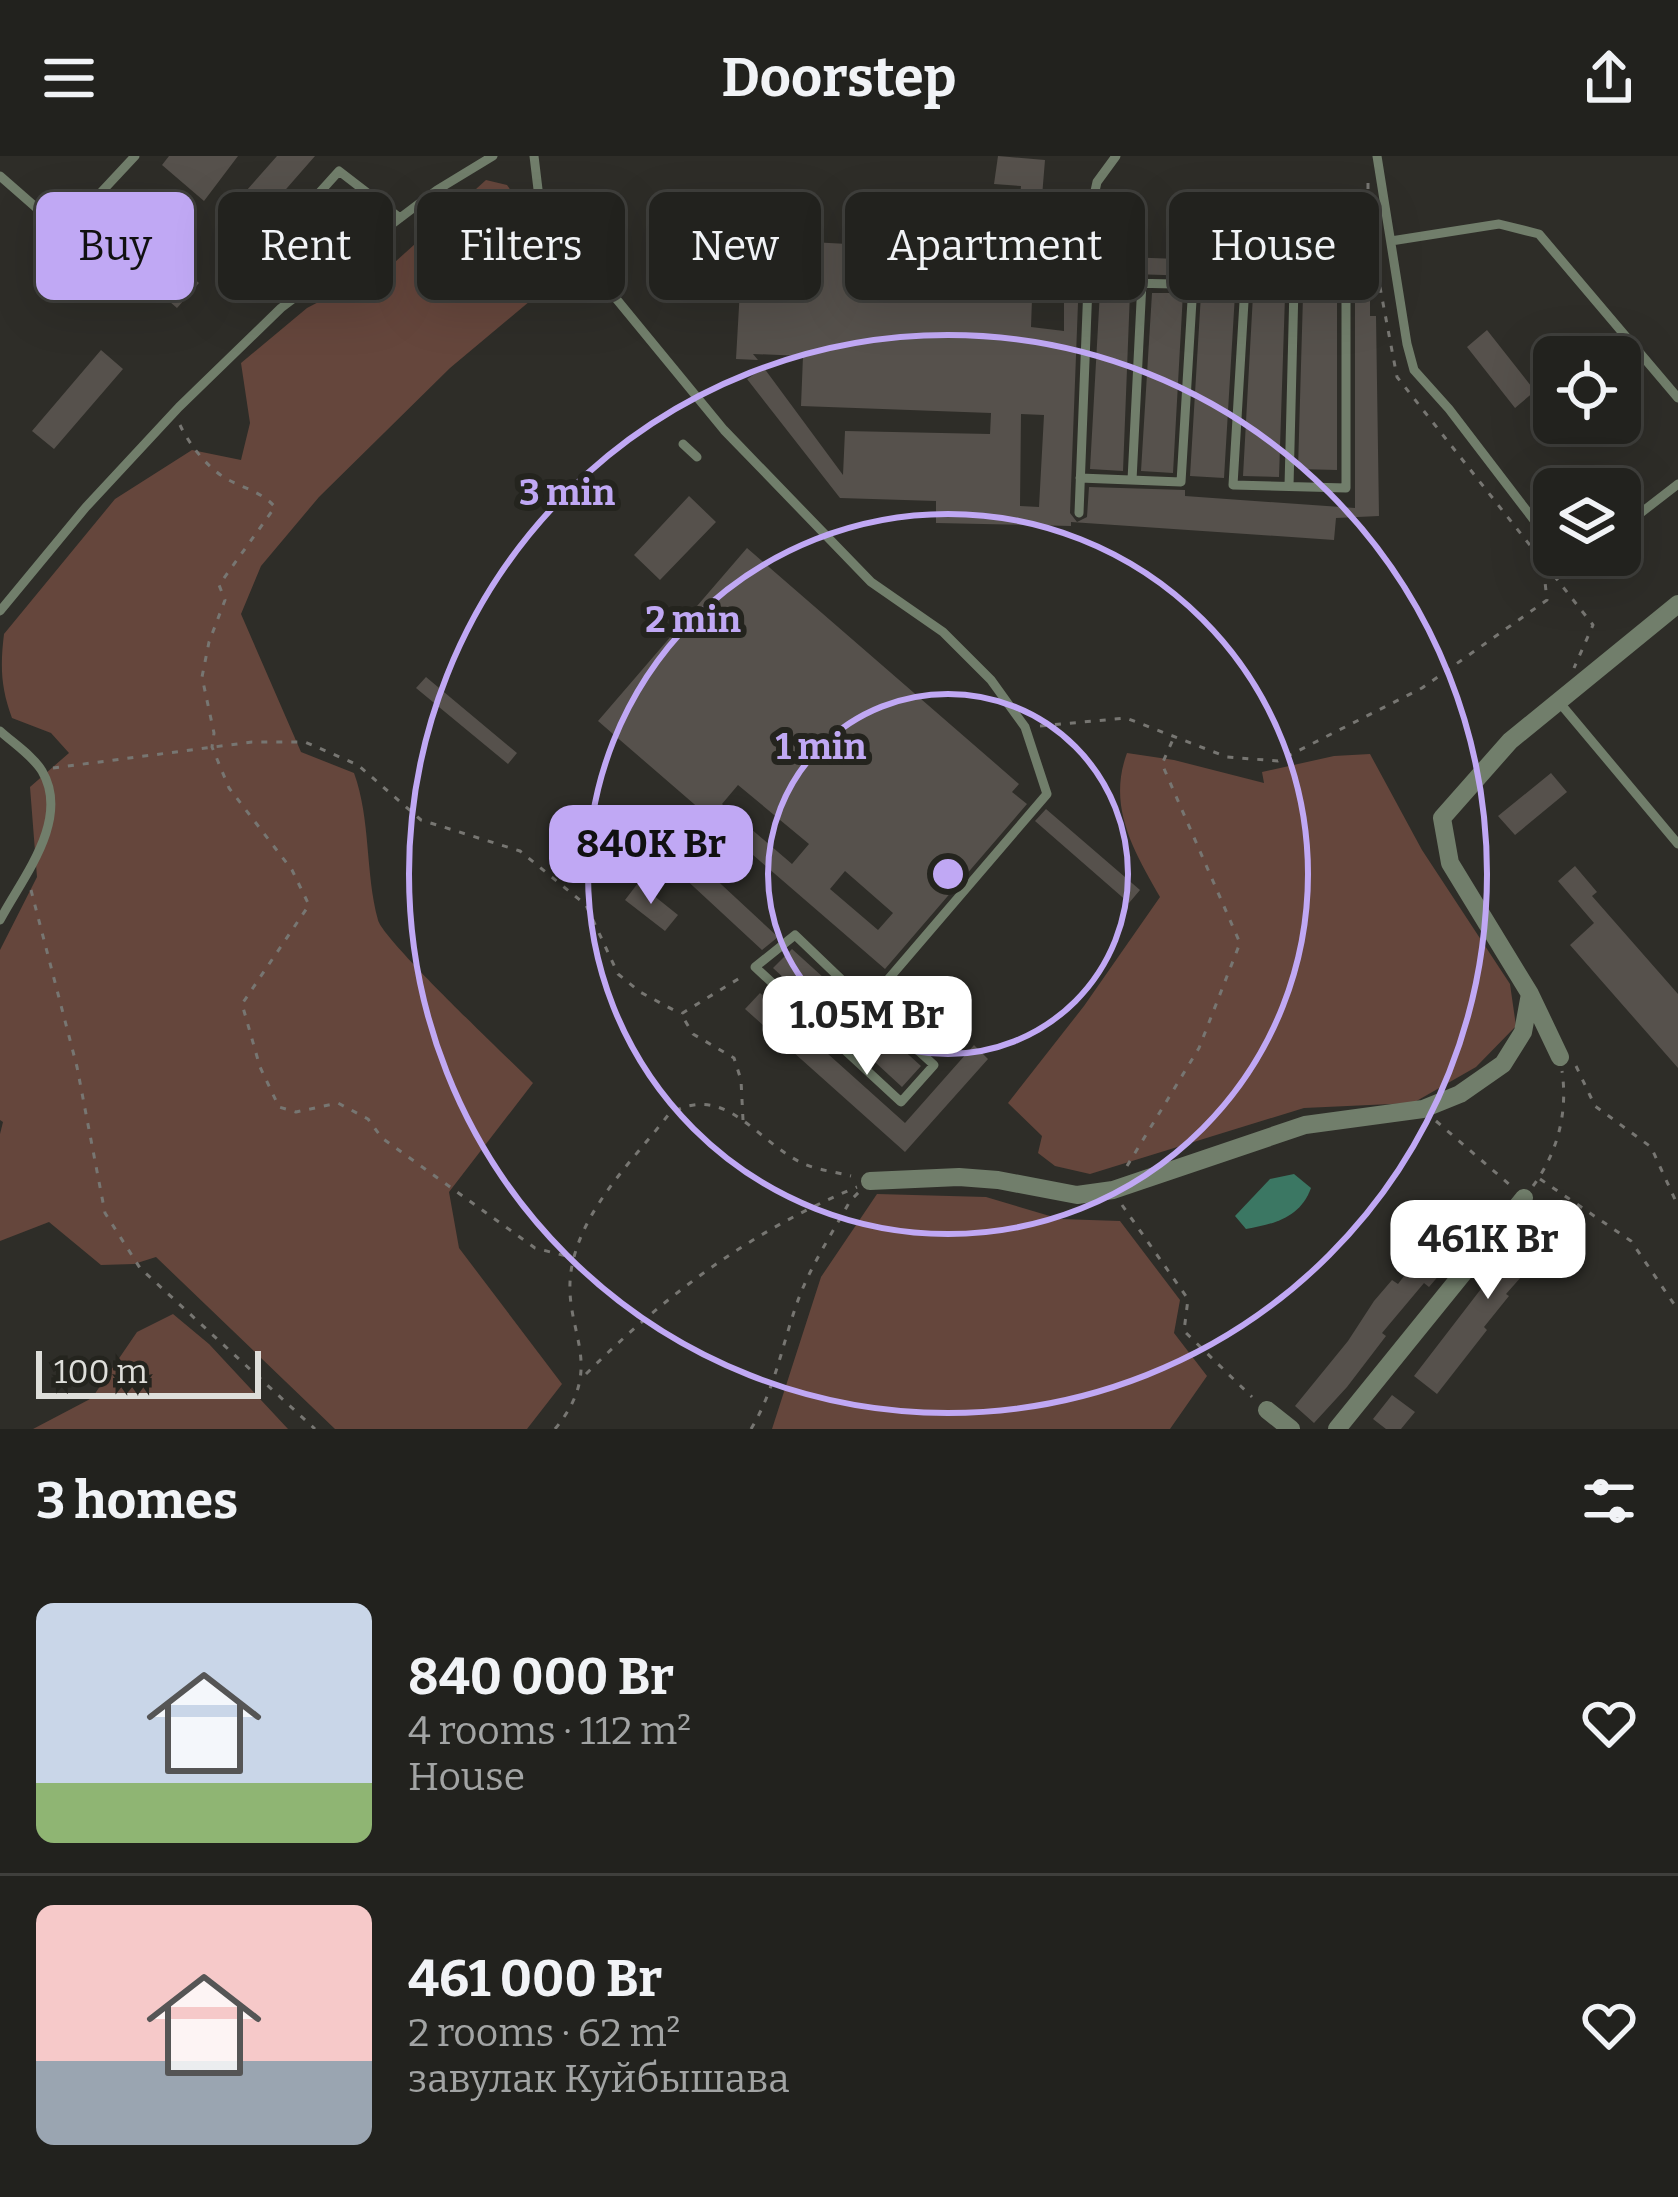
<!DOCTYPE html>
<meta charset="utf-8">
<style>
body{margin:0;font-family:Bitter,serif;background:#2e2f2b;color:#f1f3f6;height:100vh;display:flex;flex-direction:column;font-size:45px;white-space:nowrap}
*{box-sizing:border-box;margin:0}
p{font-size:39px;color:#a2a4a4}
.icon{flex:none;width:66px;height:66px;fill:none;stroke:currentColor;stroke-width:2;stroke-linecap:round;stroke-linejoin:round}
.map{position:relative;height:1273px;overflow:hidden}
.side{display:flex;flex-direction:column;background:#22221e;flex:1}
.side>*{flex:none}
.guide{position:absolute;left:36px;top:36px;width:1608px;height:108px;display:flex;gap:24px}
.buttons{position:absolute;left:1533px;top:180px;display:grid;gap:24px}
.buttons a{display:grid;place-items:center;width:108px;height:108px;border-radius:18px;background:#22221e;box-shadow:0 12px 48px #0002,0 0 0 3px #3f3f3c;font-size:60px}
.scale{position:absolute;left:36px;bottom:30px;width:225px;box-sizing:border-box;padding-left:12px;border:6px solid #dededa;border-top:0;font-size:33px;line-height:42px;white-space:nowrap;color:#dededa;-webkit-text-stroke:9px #24241e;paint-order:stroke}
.price{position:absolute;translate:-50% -102px;padding:0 27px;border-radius:24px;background:#fff;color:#222;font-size:39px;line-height:78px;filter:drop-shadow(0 3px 6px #0008)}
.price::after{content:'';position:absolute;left:50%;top:72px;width:36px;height:27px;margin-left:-18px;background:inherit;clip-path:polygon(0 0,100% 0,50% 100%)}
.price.current{background:#c0a8f4;color:#111}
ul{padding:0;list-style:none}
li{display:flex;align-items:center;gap:36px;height:300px;padding:0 36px}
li+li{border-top:3px solid #3f3f3c}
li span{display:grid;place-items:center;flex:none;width:336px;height:240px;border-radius:18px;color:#555}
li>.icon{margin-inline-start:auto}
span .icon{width:144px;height:144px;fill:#fffc;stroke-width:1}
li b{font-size:51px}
h2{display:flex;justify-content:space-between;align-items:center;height:144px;padding:0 36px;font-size:51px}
.pill{padding:0 42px;border-radius:18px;background:#22221e;box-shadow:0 12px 48px #0002,0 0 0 3px #3f3f3c;font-size:42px;line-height:108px}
.pill.current{background:#c0a8f4;color:#111}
header{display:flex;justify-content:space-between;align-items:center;height:156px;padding:0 36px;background:#22221e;font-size:54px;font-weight:700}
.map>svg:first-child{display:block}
</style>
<header><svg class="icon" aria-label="menu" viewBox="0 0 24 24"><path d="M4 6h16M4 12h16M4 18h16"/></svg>Doorstep<svg class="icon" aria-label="share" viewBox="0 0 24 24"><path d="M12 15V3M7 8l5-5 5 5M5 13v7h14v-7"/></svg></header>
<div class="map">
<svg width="1678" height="1273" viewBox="0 0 1678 1273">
<rect width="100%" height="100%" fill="#2e2d28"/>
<path fill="#65463c" d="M 486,24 L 507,29 L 567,114 L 450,212 L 319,341 L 261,410 L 241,458 L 301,596 L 354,617 C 371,664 365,716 378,764 C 383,784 509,903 533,927 L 449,1036 L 459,1092 L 562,1228 L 527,1273 L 335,1273 L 156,1101 L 134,1108 L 101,1109 L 49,1066 L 0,1085 L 0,978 L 3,966 L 0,964 L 0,794 L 37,721 L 30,631 L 69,597 L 51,577 L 12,562 C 1,532 0,511 4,478 L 115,343 L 192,294 L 241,304 L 250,267 L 241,207 L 307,152 L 395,106 Z
M 1127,597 L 1174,604 L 1264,627 L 1262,616 L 1334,600 L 1370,598 L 1422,694 L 1510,828 L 1516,870 L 1476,911 L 1413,947 L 1304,952 L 1090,1018 L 1055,1010 L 1038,997 L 1042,980 L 1008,947 L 1084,850 L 1160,741 C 1134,695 1107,651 1127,597 Z
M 877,1038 L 986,1041 L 1060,1063 L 1120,1065 L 1180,1144 L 1174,1177 L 1207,1220 L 1170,1273 L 772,1273 L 821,1121 Z
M 173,1158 L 209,1188 L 288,1273 L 33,1273 L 92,1242 L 137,1176 Z"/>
<path fill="#3b7763" d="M 1294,1018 L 1311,1032 C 1300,1062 1274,1068 1246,1073 L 1235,1060 L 1270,1023 Z"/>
<path fill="#56514c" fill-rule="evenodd" d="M 169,0 L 238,0 L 204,45 L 162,9 Z
M 277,0 L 315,0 L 239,87 L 217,68 Z
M 998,0 L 1045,4 L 1040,65 L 1018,63 L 1021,30 L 994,28 Z
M 119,58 L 199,127 L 177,152 L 97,83 Z
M 757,83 L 1080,101 L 1078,118 L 1033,115 L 1031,171 L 1064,175 L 1064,147 L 1078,147 L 1070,357 L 1077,366 L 1087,361 L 1089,331 L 1185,334 L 1185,340 L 1355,352 L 1355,132 L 1352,125 L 1101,117 L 1097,117 L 1098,100 L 1370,110 L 1370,160 L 1376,160 L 1379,360 L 1336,362 L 1334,384 L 1071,366 L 1071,370 L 936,367 L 936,345 L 840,342 L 747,223 L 764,212 L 843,319 L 845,275 L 990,278 L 991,257 L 801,250 L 803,200 L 753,198 L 758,204 L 736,203 L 742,98 L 756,99 ZM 1021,258 L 1044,259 L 1039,351 L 1020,350 Z
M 1100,135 L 1130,136 L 1123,315 L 1090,313 Z
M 1152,137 L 1183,137 L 1173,317 L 1141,315 Z
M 1201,138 L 1235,138 L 1224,322 L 1190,320 Z
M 1253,139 L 1285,140 L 1279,321 L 1243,320 Z
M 1303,140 L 1337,141 L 1337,314 L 1298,313 Z
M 1487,174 L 1535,235 L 1515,252 L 1467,191 Z
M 101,194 L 123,213 L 54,293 L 32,275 Z
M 689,340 L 716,366 L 660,424 L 634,399 Z
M 747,392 L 1019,628 L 1012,636 L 1027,648 L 885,813 L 598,565 ZM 738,629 L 809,688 L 792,708 L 722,648 ZM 845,715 L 893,757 L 878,774 L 830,733 Z
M 426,521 L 517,597 L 508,608 L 416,532 Z
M 1551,617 L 1567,636 L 1515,679 L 1498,660 Z
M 1046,653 L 1140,734 L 1129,747 L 1035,665 Z
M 681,691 L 778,781 L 762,794 L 667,706 Z
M 1575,710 L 1597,736 L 1592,740 L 1678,838 L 1678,912 L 1570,789 L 1594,767 L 1558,725 Z
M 638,727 L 678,759 L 665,775 L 625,744 Z
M 792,793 L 921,910 L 902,931 L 773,812 Z
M 898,825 L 956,876 L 936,898 L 880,847 Z
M 760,837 L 905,967 L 974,889 L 988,903 L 905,996 L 745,853 Z
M 1454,1055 L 1477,1075 L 1429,1131 L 1424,1127 L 1382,1177 L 1386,1180 L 1347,1231 L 1314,1267 L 1295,1250 L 1348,1185 L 1374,1145 L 1392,1124 L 1398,1128 Z
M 1541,1055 L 1564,1073 L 1506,1138 L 1509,1140 L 1484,1171 L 1487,1174 L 1437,1238 L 1414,1220 L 1494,1116 L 1489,1112 Z
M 1392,1239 L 1415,1256 L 1401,1273 L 1386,1273 L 1373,1263 Z"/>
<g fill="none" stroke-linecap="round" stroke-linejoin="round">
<path stroke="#777672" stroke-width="3" stroke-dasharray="6 9" stroke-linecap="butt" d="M 1368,27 L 1368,68 L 1397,221 L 1593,469 L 1574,512
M 180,269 C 189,288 206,310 225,322 C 242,332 261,335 275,351 L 219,429 L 225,444 L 209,486 L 202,521 L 214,577 L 212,591 L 229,632 L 292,714 L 309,749 L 242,848 L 260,911 L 279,951 L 296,956 L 338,947 L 368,963 L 382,982 L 535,1092 L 574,1102
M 1040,570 L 1126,562 L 1227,601 L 1278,605 L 1422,532 L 1547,444 L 1543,408
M 53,612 L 252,586 L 305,586 L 358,609 L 421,664 L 520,695 L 586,749 L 618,818 L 640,836 L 681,858
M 31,734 L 77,911 L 105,1057 L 140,1112 L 315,1273
M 1576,910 L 1595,950 L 1651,991 L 1678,1050
M 743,964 L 741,924 L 734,902 L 693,878 L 681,858 L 743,820
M 1436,965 L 1510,1029
M 1127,1010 L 1199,892 L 1240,787 L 1162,608 L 1174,581
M 1540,1023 L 1631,1085 L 1678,1154
M 1533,1030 C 1558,996 1568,956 1562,915
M 1122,1049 L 1188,1143 L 1184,1175 L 1252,1241
M 586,1218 C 666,1138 753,1074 857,1031
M 555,1273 C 611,1205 557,1172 573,1105 C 586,1049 634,1003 669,958 C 726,925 756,986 804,1008 C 818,1014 836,1016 851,1020
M 751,1273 C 776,1232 783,1183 800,1139 C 813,1106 833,1076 850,1045 L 860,1035"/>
<path stroke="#717e6b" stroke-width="9" d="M 534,0 L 540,50 L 724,274 L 871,426 L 943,476 L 991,524 L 1025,571 L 1047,638 L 867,848 L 934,909 L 901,946 L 755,811 L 795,779 L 867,848
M 1377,0 L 1407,188 L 1414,214 L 1449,253 L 1540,372 L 1554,378
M 0,20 L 64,76 L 135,0
M 1391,85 L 1499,68 L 1539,78 L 1678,242
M 255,108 L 339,15 L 400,62
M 1086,126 L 1346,132 L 1346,332 L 1233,329 L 1245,129
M 683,288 L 697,301
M 1080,322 L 1181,326 L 1193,128
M 1132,324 L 1142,126
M 1289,330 L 1294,131
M 1079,357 L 1091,53 L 1097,26 L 1116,0
M 1620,373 L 1678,328
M 0,455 L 86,351 L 179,251 L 281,152 L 437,34 L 493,0
M 1559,546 L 1678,688
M 0,575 C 13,587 33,600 42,615 C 71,664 22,722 0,764"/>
<path stroke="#717e6b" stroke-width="18" d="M 1560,901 L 1530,838 L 1450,707 L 1442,662 L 1510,585 L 1678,448
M 870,1025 L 959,1021 L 998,1024 L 1077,1039 L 1113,1034 L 1305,969 L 1423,953 L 1460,938 L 1503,908 L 1523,876 L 1530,838
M 1267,1254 L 1291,1273
M 1337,1273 L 1524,1042"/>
</g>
<g fill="none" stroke="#c0a8f4" stroke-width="6">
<circle cx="948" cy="718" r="180"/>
<circle cx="948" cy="718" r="360"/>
<circle cx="948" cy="718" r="539"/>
</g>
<circle cx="948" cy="718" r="18" fill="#c0a8f4" stroke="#24241e" stroke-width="6"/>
<g font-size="36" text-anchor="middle" font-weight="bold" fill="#c0a8f4" stroke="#24241e" stroke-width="12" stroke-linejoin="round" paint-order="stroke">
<text x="567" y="349">3 min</text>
<text x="693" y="476">2 min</text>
<text x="821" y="603">1 min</text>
</g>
</svg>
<div class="buttons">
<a><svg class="icon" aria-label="locate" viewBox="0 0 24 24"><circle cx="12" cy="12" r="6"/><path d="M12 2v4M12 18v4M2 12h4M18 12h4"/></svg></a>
<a><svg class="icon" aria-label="layers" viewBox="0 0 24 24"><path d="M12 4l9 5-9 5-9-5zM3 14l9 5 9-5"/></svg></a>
</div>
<div class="scale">100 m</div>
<b class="price current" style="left:651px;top:751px">840K Br</b>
<b class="price" style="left:867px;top:922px">1.05M Br</b>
<b class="price" style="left:1488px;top:1146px">461K Br</b>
<div class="guide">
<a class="pill current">Buy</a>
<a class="pill">Rent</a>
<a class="pill">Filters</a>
<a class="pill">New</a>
<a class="pill">Apartment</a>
<a class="pill">House</a>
</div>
</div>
<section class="side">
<h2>3 homes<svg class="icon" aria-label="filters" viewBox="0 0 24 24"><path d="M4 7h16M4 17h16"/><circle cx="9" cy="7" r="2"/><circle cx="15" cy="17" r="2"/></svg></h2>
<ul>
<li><span style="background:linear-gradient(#c9d6e8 75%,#8fb573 0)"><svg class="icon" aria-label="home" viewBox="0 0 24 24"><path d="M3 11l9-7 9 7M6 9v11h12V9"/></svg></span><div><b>840 000 Br</b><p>4 rooms · 112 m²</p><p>House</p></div><svg class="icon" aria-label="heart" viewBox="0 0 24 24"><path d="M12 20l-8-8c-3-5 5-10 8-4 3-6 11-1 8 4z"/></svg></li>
<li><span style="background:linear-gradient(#f6c9c9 65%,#9aa5b1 0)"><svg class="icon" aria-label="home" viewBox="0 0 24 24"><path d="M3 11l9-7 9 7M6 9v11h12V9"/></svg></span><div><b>461 000 Br</b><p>2 rooms · 62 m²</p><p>завулак Куйбышава</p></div><svg class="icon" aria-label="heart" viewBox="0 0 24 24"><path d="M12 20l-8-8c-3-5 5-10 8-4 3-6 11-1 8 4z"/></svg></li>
</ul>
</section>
